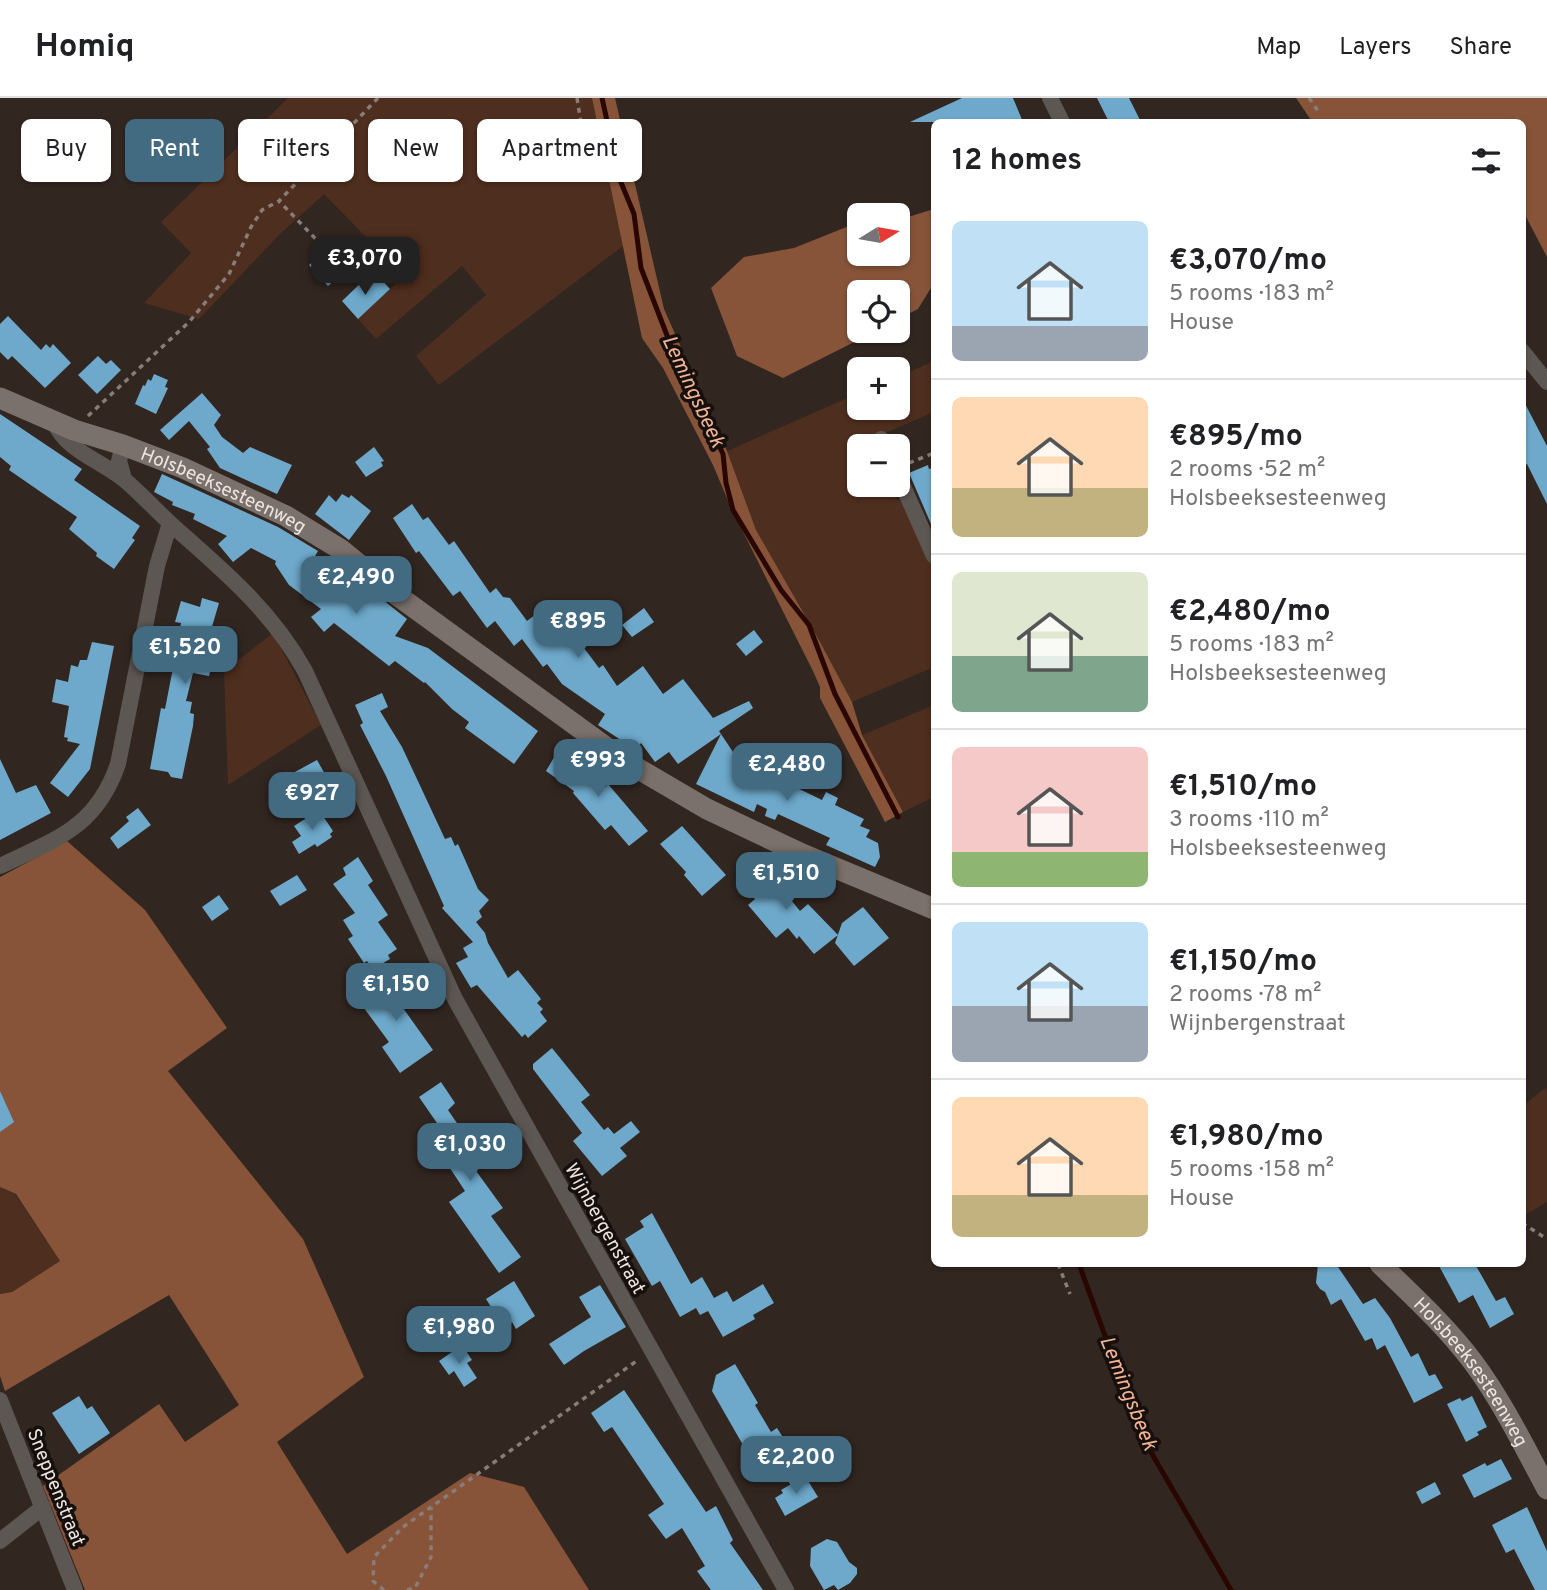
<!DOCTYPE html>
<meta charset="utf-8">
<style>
body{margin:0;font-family:Overpass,sans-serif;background:#f2f2f2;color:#202124;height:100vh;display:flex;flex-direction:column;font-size:26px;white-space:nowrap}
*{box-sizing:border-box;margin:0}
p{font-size:23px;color:#757577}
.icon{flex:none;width:38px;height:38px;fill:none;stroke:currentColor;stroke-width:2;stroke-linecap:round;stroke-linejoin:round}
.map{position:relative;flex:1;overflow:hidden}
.side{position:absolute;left:931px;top:21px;width:595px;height:1148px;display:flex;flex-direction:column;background:#fff;border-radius:10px;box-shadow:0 2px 5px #0004}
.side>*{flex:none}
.hud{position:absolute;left:21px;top:21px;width:665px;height:63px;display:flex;gap:14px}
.needle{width:46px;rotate:79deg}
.buttons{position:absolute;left:847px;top:105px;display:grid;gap:14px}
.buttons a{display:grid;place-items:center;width:63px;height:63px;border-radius:10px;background:#fff;box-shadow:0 2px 5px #0004;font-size:35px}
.price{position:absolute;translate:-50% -60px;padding:0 16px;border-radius:14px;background:#426a81;color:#fff;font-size:23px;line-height:46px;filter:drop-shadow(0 2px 4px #0008)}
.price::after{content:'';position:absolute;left:50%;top:42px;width:21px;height:16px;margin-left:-10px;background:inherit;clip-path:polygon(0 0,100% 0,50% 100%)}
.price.on{background:#222;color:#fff}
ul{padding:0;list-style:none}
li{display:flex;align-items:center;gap:21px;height:175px;padding:0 21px}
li+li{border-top:2px solid #e0e0e0}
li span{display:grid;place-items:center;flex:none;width:196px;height:140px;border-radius:10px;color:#555}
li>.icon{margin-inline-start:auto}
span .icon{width:84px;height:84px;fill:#fffc;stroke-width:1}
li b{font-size:30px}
h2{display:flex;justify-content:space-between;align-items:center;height:84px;padding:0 21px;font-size:30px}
.chip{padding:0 24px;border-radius:10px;background:#fff;box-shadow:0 2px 5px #0004;font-size:24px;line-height:63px}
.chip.on{background:#426a81;color:#fff}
header{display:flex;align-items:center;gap:42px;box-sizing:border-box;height:98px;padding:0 35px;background:#fff;border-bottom:2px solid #e0e0e0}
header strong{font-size:33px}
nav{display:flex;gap:38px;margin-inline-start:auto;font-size:24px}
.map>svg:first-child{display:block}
</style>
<header>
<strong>Homiq</strong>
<nav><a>Map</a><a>Layers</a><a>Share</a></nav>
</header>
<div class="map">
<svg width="1547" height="1492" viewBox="0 0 1547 1492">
<rect width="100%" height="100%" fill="#322620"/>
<path fill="#4e2e1e" d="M 288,0 L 592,0 L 623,148 L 439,287 L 416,258 L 486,197 L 462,168 L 376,241 L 358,221 L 404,178 L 324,96 L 280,136 L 199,221 L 144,205 L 191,155 L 161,124 Z
M 934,263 L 934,314 L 869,342 L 871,348 L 859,348 L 859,387 L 890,387 L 897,402 L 903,400 L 934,470 L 934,569 L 852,604 L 819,542 L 756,432 L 727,353 L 859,295 L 859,310 L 898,310 L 898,279 Z
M 273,535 L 321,627 L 228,687 L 224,573 Z
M 934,607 L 934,699 L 903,714 L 862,637 Z
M 1545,990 L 1547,993 L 1547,1104 L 1523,1118 L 1523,1008 Z
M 0,1089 L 15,1096 L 60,1163 L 12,1194 L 0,1196 Z"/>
<path fill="#875439" d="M 592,0 L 615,0 L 664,211 L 727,353 L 756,432 L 819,542 L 852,604 L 862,637 L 903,714 L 885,724 L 820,600 L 820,589 L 813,573 L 732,412 L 713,367 L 663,270 L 642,240 Z
M 1296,0 L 1547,0 L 1547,159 L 1523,113 L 1522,24 L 1306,24 L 1311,22 Z
M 934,111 L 934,185 L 918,211 L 898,221 L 898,194 L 859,194 L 859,233 L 876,233 L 783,280 L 737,258 L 711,190 L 744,159 L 794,150 L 859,124 L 859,156 L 898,156 L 898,117 L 876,117 L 887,113 L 908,119 Z
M 67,743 L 145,812 L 227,930 L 168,973 L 303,1141 L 364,1279 L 277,1344 L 347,1456 L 470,1375 L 524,1389 L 589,1492 L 85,1492 L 43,1388 L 159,1306 L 185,1344 L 239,1307 L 169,1197 L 5,1293 L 0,1278 L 0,1196 L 12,1194 L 60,1163 L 16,1096 L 0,1089 L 0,779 Z"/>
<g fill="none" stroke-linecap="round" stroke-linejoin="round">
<path stroke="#290700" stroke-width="5" d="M 602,0 L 620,82 L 634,116 L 641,170 L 673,253 L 723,356 L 726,385 L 733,412 L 781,492 L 809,527 L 835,596 L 898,719
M 1079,1166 L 1141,1337 L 1231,1492"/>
</g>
<path fill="#6ea9cb" d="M 962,0 L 1013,0 L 1023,24 L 910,24 Z
M 1097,0 L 1129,0 L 1141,24 L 1109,24 Z
M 319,158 L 338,179 L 328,188 L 309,167 Z
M 379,179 L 390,191 L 358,221 L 342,203 L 364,182 L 369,187 Z
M 8,218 L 41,252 L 46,246 L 50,250 L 53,246 L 71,265 L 45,290 L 12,258 L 8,262 L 0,254 L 0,226 Z
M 98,258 L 106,266 L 111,262 L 121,272 L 97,296 L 78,277 Z
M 154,276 L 168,282 L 165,289 L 168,290 L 156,316 L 135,306 L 143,287 L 145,288 L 148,281 L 151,283 Z
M 202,295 L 221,317 L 214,327 L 222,339 L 243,355 L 250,349 L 292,367 L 277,396 L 220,370 L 207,351 L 210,349 L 189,323 L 169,342 L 160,332 Z
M 1522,300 L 1547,348 L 1547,406 L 1527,366 L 1522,368 Z
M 0,316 L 82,371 L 74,382 L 140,428 L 132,440 L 135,442 L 114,471 L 96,458 L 97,455 L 69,431 L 77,419 L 9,372 L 11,368 L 0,359 Z
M 374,349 L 384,363 L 381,364 L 383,368 L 366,379 L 355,364 Z
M 928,367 L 929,371 L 934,369 L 934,433 L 909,375 Z
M 162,376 L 278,429 L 318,453 L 304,477 L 328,494 L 345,472 L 407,521 L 395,538 L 428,550 L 538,633 L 514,666 L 465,630 L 469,624 L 452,611 L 425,584 L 424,585 L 395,563 L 389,568 L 334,525 L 324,534 L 311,519 L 321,511 L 289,487 L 275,466 L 276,463 L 251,450 L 233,464 L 218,446 L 227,438 L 193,421 L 195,416 L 172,407 L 173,404 L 154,394 Z
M 342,396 L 349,400 L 351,397 L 371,413 L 349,442 L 315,416 L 329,397 L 336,404 Z
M 412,406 L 423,422 L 428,419 L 449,447 L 454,443 L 490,495 L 496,490 L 503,499 L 510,500 L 527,523 L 540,513 L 562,542 L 572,534 L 599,570 L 603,567 L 617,588 L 643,568 L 663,596 L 683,581 L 713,620 L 749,603 L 753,610 L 719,633 L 721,636 L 678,666 L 669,654 L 655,664 L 641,645 L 636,652 L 598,627 L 605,616 L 562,586 L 547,566 L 543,569 L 522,541 L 514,548 L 495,523 L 487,530 L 460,493 L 453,498 L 419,453 L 416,455 L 393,420 Z
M 202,500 L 219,505 L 211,532 L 219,535 L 209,578 L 193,575 L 186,603 L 192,604 L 190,615 L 194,616 L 193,628 L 182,681 L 171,679 L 168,674 L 150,671 L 161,610 L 165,611 L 172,575 L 181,525 L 175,524 L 181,503 L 200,509 Z
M 644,510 L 654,524 L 632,539 L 622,527 Z
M 754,532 L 763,544 L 746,558 L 736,546 Z
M 92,544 L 114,548 L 90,671 L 68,699 L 50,685 L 80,646 L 67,643 L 68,640 L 64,639 L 69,608 L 52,604 L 56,581 L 68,584 L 71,567 L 78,569 L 80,562 L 87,562 Z
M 382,595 L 388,609 L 380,613 L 402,649 L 445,741 L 451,739 L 455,748 L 458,746 L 478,791 L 489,802 L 479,813 L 482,819 L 476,824 L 485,835 L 488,845 L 508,880 L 518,872 L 541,901 L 537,905 L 543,911 L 540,914 L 547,923 L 528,940 L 525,936 L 522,939 L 477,887 L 471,890 L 456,865 L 468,859 L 463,850 L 473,844 L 442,810 L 444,808 L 386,678 L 360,627 L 363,625 L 355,607 Z
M 721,636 L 739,663 L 779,681 L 782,675 L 794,680 L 791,687 L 822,702 L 826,694 L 838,700 L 835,707 L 864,721 L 860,728 L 870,732 L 866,739 L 878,745 L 880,759 L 875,769 L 826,747 L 830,740 L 778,716 L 775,722 L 765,718 L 767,711 L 757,706 L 754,714 L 696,686 Z
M 559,651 L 581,668 L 578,670 L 600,694 L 608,686 L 648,733 L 629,748 L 611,727 L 605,732 L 573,695 L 574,693 L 546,673 Z
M 0,661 L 16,695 L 36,687 L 51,715 L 0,742 Z
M 317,662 L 325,676 L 303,689 L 293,675 Z
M 138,710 L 151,727 L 118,751 L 110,740 L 129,723 L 126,719 Z
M 319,712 L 333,733 L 330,736 L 332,739 L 317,749 L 315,746 L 299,756 L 292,744 L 301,738 L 294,728 Z
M 682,728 L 726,777 L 702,798 L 684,777 L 686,774 L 660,746 Z
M 358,759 L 373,783 L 368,787 L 388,817 L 378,824 L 397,851 L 388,857 L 390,861 L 373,871 L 367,863 L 364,865 L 348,841 L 353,838 L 343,822 L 355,815 L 333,786 L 346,777 L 343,770 Z
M 763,768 L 800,813 L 808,806 L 838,837 L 814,856 L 799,838 L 797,841 L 788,830 L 776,840 L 748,807 L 755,801 L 742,785 Z
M 297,777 L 307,792 L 280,808 L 270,793 Z
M 219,797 L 229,811 L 212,823 L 202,809 Z
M 863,809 L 889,840 L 854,868 L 835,845 L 842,825 Z
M 392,878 L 399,889 L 404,886 L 416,901 L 403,910 L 433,952 L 400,975 L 382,949 L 389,944 L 358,902 Z
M 552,950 L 590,997 L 581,1004 L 604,1032 L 608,1029 L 614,1036 L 631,1023 L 640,1034 L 620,1050 L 627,1058 L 602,1078 L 573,1043 L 582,1035 L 533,971 L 533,966 Z
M 441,984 L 455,1005 L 448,1012 L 481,1060 L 471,1066 L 503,1110 L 491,1118 L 521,1159 L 499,1175 L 449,1104 L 465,1093 L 436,1049 L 448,1041 L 419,999 Z
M 0,993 L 14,1024 L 0,1034 Z
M 652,1115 L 691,1186 L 702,1179 L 714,1200 L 727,1193 L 733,1204 L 763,1186 L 774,1205 L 753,1217 L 755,1221 L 723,1239 L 708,1213 L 700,1217 L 696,1210 L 680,1219 L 660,1183 L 652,1188 L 625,1141 L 644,1129 L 640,1123 Z
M 1318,1166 L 1336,1166 L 1363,1206 L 1375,1200 L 1390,1220 L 1411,1259 L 1418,1255 L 1429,1278 L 1435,1276 L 1443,1290 L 1414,1305 L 1385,1247 L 1377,1252 L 1372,1240 L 1365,1243 L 1341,1201 L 1331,1207 L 1325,1194 L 1320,1191 L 1316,1185 Z
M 1438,1166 L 1475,1166 L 1496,1203 L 1505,1199 L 1514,1216 L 1490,1230 L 1473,1197 L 1459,1205 Z
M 514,1183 L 535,1218 L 516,1231 L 512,1224 L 504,1230 L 486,1201 Z
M 600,1187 L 626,1229 L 584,1253 L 564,1267 L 549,1246 L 591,1219 L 579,1199 Z
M 462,1247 L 472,1262 L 467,1265 L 477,1280 L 464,1289 L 454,1273 L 449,1277 L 439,1263 Z
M 735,1266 L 758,1305 L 755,1307 L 771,1334 L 777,1330 L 784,1341 L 751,1361 L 712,1293 L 716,1277 Z
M 624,1292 L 706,1414 L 716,1408 L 733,1442 L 730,1445 L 763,1492 L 711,1492 L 697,1473 L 705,1468 L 682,1430 L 666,1441 L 648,1417 L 664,1406 L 612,1329 L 604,1334 L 591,1315 Z
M 79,1298 L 87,1311 L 92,1308 L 110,1335 L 79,1356 L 52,1315 Z
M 1472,1298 L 1487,1329 L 1477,1334 L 1479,1337 L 1466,1344 L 1447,1306 L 1460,1300 L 1462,1303 Z
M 1501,1361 L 1512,1381 L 1474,1400 L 1462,1377 L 1485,1365 L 1487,1368 Z
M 805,1378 L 818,1399 L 785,1418 L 775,1400 L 783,1395 L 781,1392 Z
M 1435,1384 L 1441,1396 L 1422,1406 L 1416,1394 Z
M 1527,1409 L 1547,1453 L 1547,1492 L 1535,1492 L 1514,1451 L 1506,1455 L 1492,1427 Z
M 827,1441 L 837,1444 L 849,1464 L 857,1470 L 857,1476 L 850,1485 L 838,1492 L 834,1487 L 824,1492 L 810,1468 L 811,1450 Z"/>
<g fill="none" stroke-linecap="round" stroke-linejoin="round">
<path stroke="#887d78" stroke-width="3.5" stroke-dasharray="5 5" stroke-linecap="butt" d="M 378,0 L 279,103 L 341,167 L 350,170 L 379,166 L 390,174
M 577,0 L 582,32 L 578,52
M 1309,0 L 1318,13
M 88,318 L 189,224 L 229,176 L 251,129 L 262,112 L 279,103
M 909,365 L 934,355
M 1522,1125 L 1547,1141
M 1058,1166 L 1070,1196
M 384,1492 L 373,1483 L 374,1459 L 403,1429 L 638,1262
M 407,1492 L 415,1490 L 431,1459 L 431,1409"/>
<path stroke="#5d5754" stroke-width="16" d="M 1050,0 L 1062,24
M 1522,253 L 1547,284
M 54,324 C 67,354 103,363 127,384 C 143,398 157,413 173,428 C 223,472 272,513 305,573 L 455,901 L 786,1492
M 881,341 L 884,348
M 123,347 L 119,363 L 124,381
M 898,377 L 934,458
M 0,768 C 56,741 96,730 118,666 L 157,468 L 170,425
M 0,1302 L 75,1492
M 0,1443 L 43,1409"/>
<g stroke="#7b716c" stroke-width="21">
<path id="s1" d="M 0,300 L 74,332 L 123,347 L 183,370 L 286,418 L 340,451 L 394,495 L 625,663 L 707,711 L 802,756 L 934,811"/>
<path id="s2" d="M 1380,1166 C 1412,1197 1446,1228 1473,1264 C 1502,1303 1524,1348 1547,1391"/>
</g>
</g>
<g text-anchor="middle" stroke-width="7" stroke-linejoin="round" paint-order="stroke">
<g font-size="19" fill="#eee5e1" stroke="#15100d">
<text dy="7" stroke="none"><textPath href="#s1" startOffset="242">Holsbeeksesteenweg</textPath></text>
<text transform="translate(606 1130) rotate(61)" y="7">Wijnbergenstraat</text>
<text dy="7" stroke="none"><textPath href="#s2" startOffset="142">Holsbeeksesteenweg</textPath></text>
<text transform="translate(57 1389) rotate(68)" y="7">Sneppenstraat</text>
</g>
<g font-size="21" font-style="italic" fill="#f4b494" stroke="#15100d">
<text transform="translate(694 293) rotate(65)" y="7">Lemingsbeek</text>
<text transform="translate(1129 1295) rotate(68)" y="7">Lemingsbeek</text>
</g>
</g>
</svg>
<div class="buttons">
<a><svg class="needle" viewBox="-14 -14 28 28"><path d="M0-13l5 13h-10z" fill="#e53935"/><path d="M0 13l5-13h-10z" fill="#757577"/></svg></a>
<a><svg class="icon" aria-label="locate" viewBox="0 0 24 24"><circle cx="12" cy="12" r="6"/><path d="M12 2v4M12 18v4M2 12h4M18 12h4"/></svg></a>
<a>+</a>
<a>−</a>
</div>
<b class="price on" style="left:365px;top:199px">€3,070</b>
<b class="price" style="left:356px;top:518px">€2,490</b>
<b class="price" style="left:578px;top:562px">€895</b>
<b class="price" style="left:185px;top:588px">€1,520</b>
<b class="price" style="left:598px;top:701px">€993</b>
<b class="price" style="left:787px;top:705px">€2,480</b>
<b class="price" style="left:312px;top:734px">€927</b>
<b class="price" style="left:786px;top:814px">€1,510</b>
<b class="price" style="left:396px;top:925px">€1,150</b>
<b class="price" style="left:470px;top:1085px">€1,030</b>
<b class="price" style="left:459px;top:1268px">€1,980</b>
<b class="price" style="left:796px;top:1398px">€2,200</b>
<div class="hud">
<a class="chip">Buy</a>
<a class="chip on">Rent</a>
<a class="chip">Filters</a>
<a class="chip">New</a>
<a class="chip">Apartment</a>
</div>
<section class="side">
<h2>12 homes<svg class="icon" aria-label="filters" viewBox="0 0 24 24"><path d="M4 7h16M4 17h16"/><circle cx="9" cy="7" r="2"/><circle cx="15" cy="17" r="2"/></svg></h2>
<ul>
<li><span style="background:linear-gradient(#bfe0f5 75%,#9aa5b1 0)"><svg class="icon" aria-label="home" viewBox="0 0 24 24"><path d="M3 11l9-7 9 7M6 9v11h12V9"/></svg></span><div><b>€3,070/mo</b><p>5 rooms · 183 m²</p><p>House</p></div></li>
<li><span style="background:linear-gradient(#ffd9b3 65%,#c2b280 0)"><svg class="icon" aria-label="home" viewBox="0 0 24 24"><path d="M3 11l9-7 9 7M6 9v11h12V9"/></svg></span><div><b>€895/mo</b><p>2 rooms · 52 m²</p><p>Holsbeeksesteenweg</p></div></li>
<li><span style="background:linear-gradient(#dfe7d0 60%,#7fa58c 0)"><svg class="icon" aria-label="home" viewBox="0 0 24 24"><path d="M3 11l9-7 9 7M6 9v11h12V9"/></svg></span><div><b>€2,480/mo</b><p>5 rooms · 183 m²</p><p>Holsbeeksesteenweg</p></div></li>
<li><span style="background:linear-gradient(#f6c9c9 75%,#8fb573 0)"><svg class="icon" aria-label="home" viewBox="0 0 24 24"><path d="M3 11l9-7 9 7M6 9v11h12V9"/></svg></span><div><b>€1,510/mo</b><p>3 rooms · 110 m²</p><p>Holsbeeksesteenweg</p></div></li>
<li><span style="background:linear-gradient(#bfe0f5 60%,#9aa5b1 0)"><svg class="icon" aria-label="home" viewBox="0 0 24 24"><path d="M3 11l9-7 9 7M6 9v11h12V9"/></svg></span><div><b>€1,150/mo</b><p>2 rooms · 78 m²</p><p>Wijnbergenstraat</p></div></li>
<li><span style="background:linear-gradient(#ffd9b3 70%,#c2b280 0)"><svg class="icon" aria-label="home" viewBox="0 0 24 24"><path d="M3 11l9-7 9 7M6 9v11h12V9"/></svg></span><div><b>€1,980/mo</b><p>5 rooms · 158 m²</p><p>House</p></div></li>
</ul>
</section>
</div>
